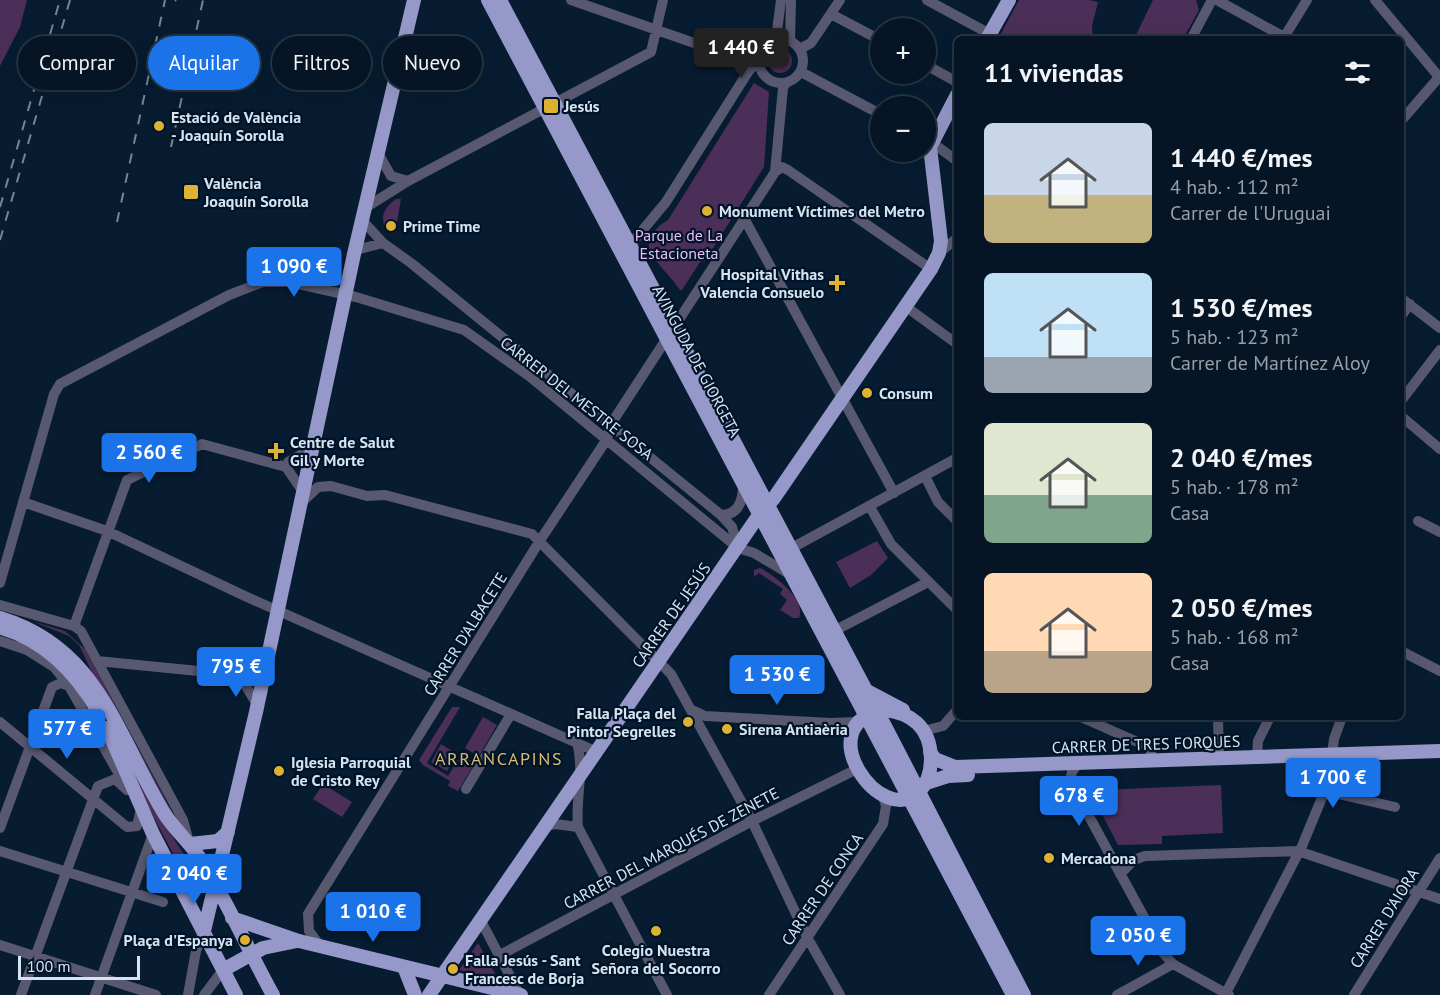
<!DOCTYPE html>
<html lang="es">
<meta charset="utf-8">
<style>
body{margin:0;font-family:"PT Sans",sans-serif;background:#132232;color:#f1f3f6;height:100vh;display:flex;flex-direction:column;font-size:22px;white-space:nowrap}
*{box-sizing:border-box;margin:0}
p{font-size:20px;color:#979fa7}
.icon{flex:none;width:33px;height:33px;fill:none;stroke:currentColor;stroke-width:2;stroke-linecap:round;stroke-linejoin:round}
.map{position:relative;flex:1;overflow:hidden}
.side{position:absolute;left:954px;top:36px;width:450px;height:684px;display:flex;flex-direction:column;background:#051525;border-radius:9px;box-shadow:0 6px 24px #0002,0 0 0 2px #263442}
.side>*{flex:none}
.hud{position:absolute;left:18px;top:36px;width:570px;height:54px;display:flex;gap:12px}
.controls{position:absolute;left:870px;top:18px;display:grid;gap:12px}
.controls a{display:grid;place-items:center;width:66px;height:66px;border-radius:50%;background:#051525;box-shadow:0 6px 24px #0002,0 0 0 2px #263442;font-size:30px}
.scale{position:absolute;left:18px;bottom:15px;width:122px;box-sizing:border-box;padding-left:6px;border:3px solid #d6e4f2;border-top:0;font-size:16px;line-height:21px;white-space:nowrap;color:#d6e4f2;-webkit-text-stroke:4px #011327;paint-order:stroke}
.price{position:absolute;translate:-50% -51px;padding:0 14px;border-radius:6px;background:#1a73e8;color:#fff;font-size:20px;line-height:39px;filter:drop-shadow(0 2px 3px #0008)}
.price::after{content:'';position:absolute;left:50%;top:36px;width:18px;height:14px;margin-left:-9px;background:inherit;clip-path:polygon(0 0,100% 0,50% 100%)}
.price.selected{background:#222;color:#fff}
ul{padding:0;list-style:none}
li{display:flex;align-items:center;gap:18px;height:150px;padding:0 30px}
li span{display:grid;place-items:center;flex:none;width:168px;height:120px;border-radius:9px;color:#555}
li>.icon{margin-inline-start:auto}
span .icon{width:72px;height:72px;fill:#fffc;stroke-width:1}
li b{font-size:26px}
h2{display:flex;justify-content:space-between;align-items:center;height:72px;padding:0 30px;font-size:26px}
.chip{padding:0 21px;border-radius:27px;background:#051525;box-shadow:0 6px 24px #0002,0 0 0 2px #263442;font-size:21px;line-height:54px}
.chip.selected{background:#1a73e8;color:#fff}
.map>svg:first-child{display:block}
</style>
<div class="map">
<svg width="1440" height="995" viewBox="0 0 1440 995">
<rect width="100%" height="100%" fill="#071c31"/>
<path fill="#4b2f58" d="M 0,0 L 27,0 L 20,27 L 0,66 Z
M 1019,0 L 1089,0 L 1098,2 L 1092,26 L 1093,39 L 998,39 Z
M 1153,0 L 1196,0 L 1199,10 L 1183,39 L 1134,39 Z
M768 61a12 12 0 1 1 24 0a12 12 0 1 1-24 0Z
M 754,83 L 769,92 L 764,167 L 705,261 L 700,262 L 682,290 L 680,290 C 670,275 657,265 648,248 C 652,234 655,227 668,220 Z
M 396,199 L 401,199 L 395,233 L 386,230 C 379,216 385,207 396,199 Z
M 306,248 L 328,270 C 314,284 296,273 278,274 L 278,262 Z
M 877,541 L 888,558 L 871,575 L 850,588 L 836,562 Z
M 760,568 C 774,575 807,600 799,618 L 793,618 L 780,610 L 787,600 L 780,594 L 783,589 L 759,573 L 754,577 L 754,570 Z
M 32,621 L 65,631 L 85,649 L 179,825 L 95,679 L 79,645 L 69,636 Z
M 452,707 L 460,707 L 427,763 L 448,776 L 461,755 L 475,763 L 458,791 L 448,786 L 450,781 L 423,765 L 419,760 Z
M 483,717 L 497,725 L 479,756 L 465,748 Z
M 441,744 L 457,754 L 447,771 L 431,762 Z
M 128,756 L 167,829 L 201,879 L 197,899 L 143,797 Z
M 323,784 L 352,802 L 342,817 L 313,799 Z
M 1221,785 L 1223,833 L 1162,836 L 1162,844 L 1118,845 L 1093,797 L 1098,790 Z
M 478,943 L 497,977 L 497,979 L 459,970 Z"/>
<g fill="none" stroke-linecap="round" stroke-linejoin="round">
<path stroke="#585971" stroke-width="10" d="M 571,0 L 737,58 L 759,58
M 927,0 L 990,34
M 1217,0 L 1284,37
M 1375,0 L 1440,78
M 831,14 L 880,40
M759 61a22 22 0 1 1 44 0a22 22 0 1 1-44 0Z
M 776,39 L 781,0
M 1191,39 L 1212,0
M 1283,39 L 1307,0
M 790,41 L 791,0
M 800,49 L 811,43 L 840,0
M 926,65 L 957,82
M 801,72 L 880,114
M 1401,121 L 1440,76
M 926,138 L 957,161
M 378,153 L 391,176 L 408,181
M 775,172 L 782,167 L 788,170 L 931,269
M 365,208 L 408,181 L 651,52 L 663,0
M 745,220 L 894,493
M 363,221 L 383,243 L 411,263 L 721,515 L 732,527 L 738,548
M 627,249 L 666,202 L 748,72 L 758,60
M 356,250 L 383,243
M 939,253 L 957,238
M 1401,298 L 1440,328
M 905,306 L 957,344
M 1401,316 L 1410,304
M 1401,401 L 1440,350
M 1401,416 L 1440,449
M 286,467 L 288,462 L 312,448
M 925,476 L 938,502 L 957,521
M 23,502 L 107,531 L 247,597 L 595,751
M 302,502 L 318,487 L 331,486 L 367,496 L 385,495 L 532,534 L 671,674 L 752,821 L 807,937 L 840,995
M 870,507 L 891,544 L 957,610
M 721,515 C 739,515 743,500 743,485
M 1418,521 L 1440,532
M 790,549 L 957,458
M 0,583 L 54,394 L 60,384 L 229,295 L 263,282 L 290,282 L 356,297 L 464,330 L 529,376 L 738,548 L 754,553 L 791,575
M 0,605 L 74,626 L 81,631 L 183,820 L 189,842
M 74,626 L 127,480 L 202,444 L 286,467 L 303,492
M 834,631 L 928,582
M 0,641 L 27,650 L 54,667 L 69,686 L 124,783
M 1401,651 L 1440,671
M 97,661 L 239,675 L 268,659
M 239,675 L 258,706
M 692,710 L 705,716 L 830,723 L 858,722
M 1081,717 L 1151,748 L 1151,761
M 1218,717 L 1219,758
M 0,722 L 127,827 L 137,826 L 140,813
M 923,731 L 943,726 L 957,710
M 577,742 C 585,772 575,798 578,827
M 1257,757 L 1258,741 L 1270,717
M 1083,763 C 1072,766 1069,774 1072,785 L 1164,954 L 1173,964 L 1229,995
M 466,789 L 511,714
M 1325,791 L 1395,807
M 543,827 L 555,824 L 578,827 L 667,995
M 0,828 L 52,687 L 61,683 L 69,686
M 0,851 L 163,902
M 1120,874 L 1134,860 L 1145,856 L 1298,851 L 1440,899
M 481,921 L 520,995
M 0,945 L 156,995
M 320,946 L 309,931 L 308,914 L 539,542 L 607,439 L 611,424 L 775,172 L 783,88 L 786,83
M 500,955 L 752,821 L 857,769
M 21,995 L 98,786 L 115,779 L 127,790
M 95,995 L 153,834
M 188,995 L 196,951 L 204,931
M 204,995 L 223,970
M 769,995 L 883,824 L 886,806 L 883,796
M 1117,995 L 1173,964
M 1225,995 L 1302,846 L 1328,783 L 1334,739 L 1342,717
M 1354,995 L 1440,858"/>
<path stroke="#9698c9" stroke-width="14" d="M 488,0 L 1013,995
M 500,0 L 886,728 L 1024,995
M 987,39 L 1009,0
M 0,618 C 99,648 116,734 164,813 C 175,831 192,844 203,863 C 229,905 249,952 273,995
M 2,628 C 46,641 76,673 98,711
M 865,690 L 903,710
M 884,710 C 896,711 908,715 917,723 C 935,740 935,774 920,791 C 882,831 807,724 884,710 Z
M 107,728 L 153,834 L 236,995
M 930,752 L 935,759 L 955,767 L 1440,751
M 926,783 L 948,776 L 968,775
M 190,844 L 218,841 L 228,832
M 232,918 L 299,941 L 521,995
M 204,931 L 256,712 L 354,254 L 414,0
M 404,967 L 415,995
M 223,970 L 263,948 L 297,941
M 429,995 L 759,515 L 774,498 L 931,269 L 939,253 L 941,241 L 930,147 L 957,95"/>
<path stroke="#748597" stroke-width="2" stroke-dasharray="10 10" stroke-linecap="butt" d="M 175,1 L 176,0
M 171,147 L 203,0
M 0,207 L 60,0
M 117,222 L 165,0
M 0,240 L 70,0"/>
</g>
<g fill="#ddb233" stroke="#011327" stroke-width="2">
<rect x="543" y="98" width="16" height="16" rx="3"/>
<circle cx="159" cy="126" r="6"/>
<rect x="183" y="184" width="16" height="16" rx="3"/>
<circle cx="707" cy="211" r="6"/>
<circle cx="391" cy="226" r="6"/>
<path d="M834 274h6v6h6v6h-6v6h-6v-6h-6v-6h6z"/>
<circle cx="867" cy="393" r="6"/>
<path d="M273 442h6v6h6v6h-6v6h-6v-6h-6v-6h6z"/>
<circle cx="688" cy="722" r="6"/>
<circle cx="727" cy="729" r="6"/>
<circle cx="279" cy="771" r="6"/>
<circle cx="1049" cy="858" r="6"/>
<circle cx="656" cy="931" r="6"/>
<circle cx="245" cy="940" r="6"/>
<circle cx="453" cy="969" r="6"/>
</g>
<g text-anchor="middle" stroke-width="4.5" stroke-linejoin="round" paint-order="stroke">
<g font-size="16" font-weight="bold" fill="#d6e4f2" stroke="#011327" text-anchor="start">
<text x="564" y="112">Jesús</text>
<text x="171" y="123">Estació de València<tspan x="171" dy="18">- Joaquín Sorolla</tspan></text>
<text x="204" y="189">València<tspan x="204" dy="18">Joaquín Sorolla</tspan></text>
<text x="719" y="217">Monument Víctimes del Metro</text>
<text x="403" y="232">Prime Time</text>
<text x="824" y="280" text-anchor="end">Hospital Vithas<tspan x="824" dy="18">Valencia Consuelo</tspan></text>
<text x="879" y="399">Consum</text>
<text x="290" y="448">Centre de Salut<tspan x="290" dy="18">Gil y Morte</tspan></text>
<text x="676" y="719" text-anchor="end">Falla Plaça del<tspan x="676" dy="18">Pintor Segrelles</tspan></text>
<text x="739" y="735">Sirena Antiaèria</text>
<text x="291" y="768">Iglesia Parroquial<tspan x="291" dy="18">de Cristo Rey</tspan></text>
<text x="1061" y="864">Mercadona</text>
<text x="233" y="946" text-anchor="end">Plaça d'Espanya</text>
<text x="656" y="956" text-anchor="middle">Colegio Nuestra<tspan x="656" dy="18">Señora del Socorro</tspan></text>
<text x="465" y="966">Falla Jesús - Sant<tspan x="465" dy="18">Francesc de Borja</tspan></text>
</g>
<g font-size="16" fill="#e6bef9" stroke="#011327">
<text x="679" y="241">Parque de La<tspan x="679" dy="18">Estacioneta</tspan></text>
</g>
<g font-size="16" fill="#d6e4f2" stroke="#011327">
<text transform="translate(697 361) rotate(62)" y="6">AVINGUDA DE GIORGETA</text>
<text transform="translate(577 398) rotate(38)" y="6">CARRER DEL MESTRE SOSA</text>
<text transform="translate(671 615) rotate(-55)" y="6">CARRER DE JESÚS</text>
<text transform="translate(465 634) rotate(-58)" y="6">CARRER D'ALBACETE</text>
<text transform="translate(1146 744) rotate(-2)" y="6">CARRER DE TRES FORQUES</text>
<text transform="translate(671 848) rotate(-28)" y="6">CARRER DEL MARQUÉS DE ZENETE</text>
<text transform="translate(822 889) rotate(-56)" y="6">CARRER DE CONCA</text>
<text transform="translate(1384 918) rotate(-58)" y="6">CARRER D'AIORA</text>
</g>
<g font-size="18" letter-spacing="1.5" fill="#d9bc71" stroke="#011327">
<text x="499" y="765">ARRANCAPINS</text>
</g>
</g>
</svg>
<div class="controls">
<a>+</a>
<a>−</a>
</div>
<div class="scale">100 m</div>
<b class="price selected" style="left:741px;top:79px">1 440 €</b>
<b class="price" style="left:294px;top:298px">1 090 €</b>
<b class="price" style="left:149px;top:484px">2 560 €</b>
<b class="price" style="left:236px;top:698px">795 €</b>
<b class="price" style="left:777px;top:706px">1 530 €</b>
<b class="price" style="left:67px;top:760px">577 €</b>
<b class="price" style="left:1333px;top:809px">1 700 €</b>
<b class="price" style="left:1079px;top:827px">678 €</b>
<b class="price" style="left:194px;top:905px">2 040 €</b>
<b class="price" style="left:373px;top:943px">1 010 €</b>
<b class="price" style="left:1138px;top:967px">2 050 €</b>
<div class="hud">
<a class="chip">Comprar</a>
<a class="chip selected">Alquilar</a>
<a class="chip">Filtros</a>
<a class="chip">Nuevo</a>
</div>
<section class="side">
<h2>11 viviendas<svg class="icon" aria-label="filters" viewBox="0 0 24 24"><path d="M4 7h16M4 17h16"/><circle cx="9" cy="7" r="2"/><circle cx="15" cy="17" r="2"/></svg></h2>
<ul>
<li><span style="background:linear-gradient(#c9d6e8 60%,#c2b280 0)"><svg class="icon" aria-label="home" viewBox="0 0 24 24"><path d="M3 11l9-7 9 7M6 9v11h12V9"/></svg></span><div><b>1 440 €/mes</b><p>4 hab. · 112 m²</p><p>Carrer de l'Uruguai</p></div></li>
<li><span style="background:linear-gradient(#bfe0f5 70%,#9aa5b1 0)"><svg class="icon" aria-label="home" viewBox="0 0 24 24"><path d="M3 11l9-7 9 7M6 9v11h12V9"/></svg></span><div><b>1 530 €/mes</b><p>5 hab. · 123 m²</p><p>Carrer de Martínez Aloy</p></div></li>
<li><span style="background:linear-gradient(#dfe7d0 60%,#7fa58c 0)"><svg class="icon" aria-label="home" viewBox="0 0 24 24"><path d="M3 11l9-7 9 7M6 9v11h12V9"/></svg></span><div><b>2 040 €/mes</b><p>5 hab. · 178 m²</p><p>Casa</p></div></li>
<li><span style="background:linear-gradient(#ffd9b3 65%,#b9a48a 0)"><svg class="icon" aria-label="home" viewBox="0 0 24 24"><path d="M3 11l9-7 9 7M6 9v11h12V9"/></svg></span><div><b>2 050 €/mes</b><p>5 hab. · 168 m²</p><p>Casa</p></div></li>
</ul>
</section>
</div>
